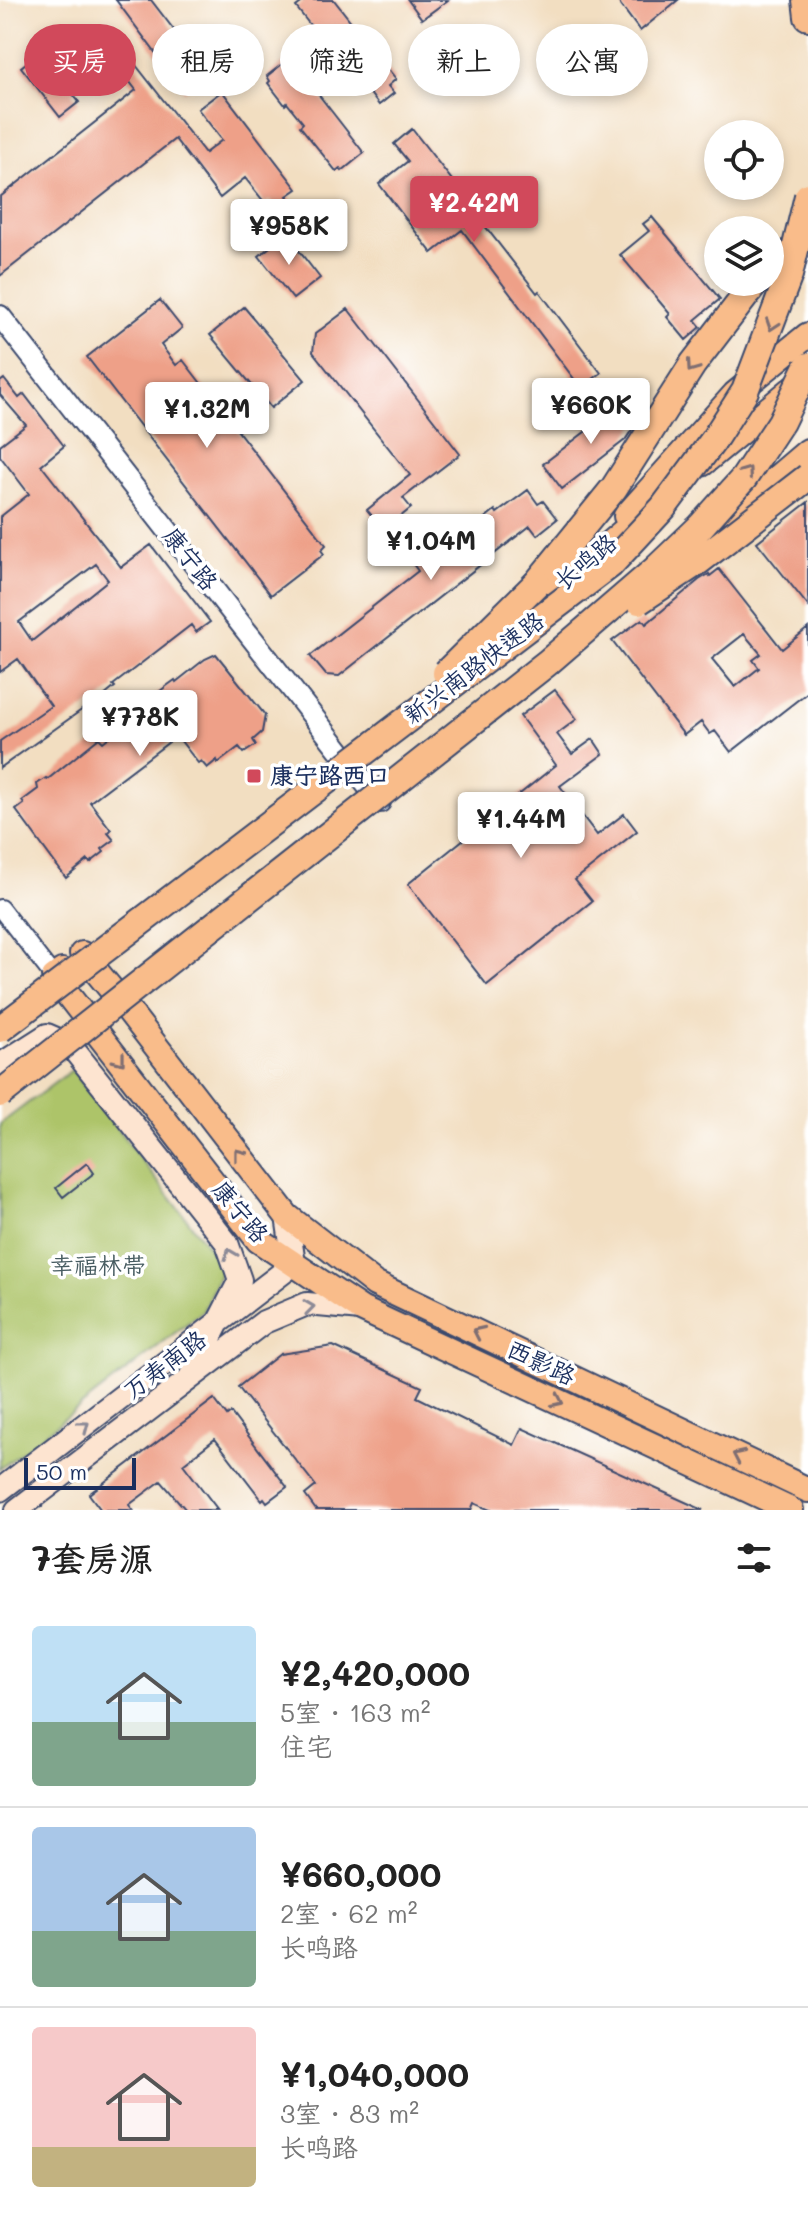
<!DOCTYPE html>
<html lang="zh">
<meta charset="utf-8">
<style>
body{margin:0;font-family:Mali,"LXGW WenKai TC",sans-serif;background:#f2f2f2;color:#222;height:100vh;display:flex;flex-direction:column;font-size:30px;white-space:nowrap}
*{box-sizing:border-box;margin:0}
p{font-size:26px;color:#767676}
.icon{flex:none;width:44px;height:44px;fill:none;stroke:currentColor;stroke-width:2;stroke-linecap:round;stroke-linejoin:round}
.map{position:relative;height:1510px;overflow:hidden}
.details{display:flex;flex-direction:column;background:#fff;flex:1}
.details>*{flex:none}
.banner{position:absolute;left:24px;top:24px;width:760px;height:72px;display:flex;gap:16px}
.controls{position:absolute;left:704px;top:120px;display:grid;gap:16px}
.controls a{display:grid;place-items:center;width:80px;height:80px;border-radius:50%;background:#fff;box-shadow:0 4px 12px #0003;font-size:40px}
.scale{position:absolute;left:24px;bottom:20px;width:112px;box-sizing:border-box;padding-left:8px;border:4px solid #1b2f5e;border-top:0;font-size:22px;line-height:28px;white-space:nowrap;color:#1b2f5e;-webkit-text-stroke:6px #fff;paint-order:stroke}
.price{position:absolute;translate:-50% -68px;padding:0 18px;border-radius:8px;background:#fff;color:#222;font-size:26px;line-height:52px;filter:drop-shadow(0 2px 4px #0008)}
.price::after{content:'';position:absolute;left:50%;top:48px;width:24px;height:18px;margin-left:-12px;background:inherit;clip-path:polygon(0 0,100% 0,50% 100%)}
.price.current{background:#d1495b;color:#fff}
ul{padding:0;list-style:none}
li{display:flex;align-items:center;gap:24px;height:200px;padding:0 32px}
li+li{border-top:2px solid #e0e0e0}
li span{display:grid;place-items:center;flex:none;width:224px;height:160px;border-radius:8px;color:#555}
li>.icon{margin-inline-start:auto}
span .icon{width:96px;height:96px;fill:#fffc;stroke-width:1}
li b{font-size:34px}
h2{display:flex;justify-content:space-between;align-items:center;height:96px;padding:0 32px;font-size:34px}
.pill{padding:0 28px;border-radius:36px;background:#fff;box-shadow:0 4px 12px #0003;font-size:28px;line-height:72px}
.pill.current{background:#d1495b;color:#fff}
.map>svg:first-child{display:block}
</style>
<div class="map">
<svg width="808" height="1510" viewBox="0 0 808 1510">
<rect width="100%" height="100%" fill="#fff"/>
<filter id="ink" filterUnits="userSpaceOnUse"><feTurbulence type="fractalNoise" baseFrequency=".0125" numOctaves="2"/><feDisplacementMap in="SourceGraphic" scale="16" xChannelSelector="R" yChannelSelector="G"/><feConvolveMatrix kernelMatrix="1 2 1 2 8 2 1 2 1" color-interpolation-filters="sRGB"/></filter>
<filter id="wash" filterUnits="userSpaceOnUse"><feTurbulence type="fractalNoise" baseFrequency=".006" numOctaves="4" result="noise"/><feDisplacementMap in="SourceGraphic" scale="32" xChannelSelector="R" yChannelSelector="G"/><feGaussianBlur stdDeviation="1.8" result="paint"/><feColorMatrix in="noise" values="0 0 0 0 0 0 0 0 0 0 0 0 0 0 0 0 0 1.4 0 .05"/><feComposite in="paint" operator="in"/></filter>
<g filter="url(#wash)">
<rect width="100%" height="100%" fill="#f2dec1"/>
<path fill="#adc469" stroke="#647a64" stroke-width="2" d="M 72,1070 L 223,1266 L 203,1311 L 0,1469 L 0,1124 Z"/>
<g id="blocks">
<path fill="#eea088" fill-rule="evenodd" d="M 116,0 L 151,0 L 207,73 L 184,91 Z
M 305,0 L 334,0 L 396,79 L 388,86 L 394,93 L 379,105 L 368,91 L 364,94 L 296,7 Z
M 408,0 L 448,0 L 422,19 Z
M 617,0 L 678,0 L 640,31 Z
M 76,41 L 98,69 L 91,75 L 92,77 L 72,93 L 79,102 L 60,117 L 21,67 L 40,52 L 47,61 L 67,45 L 69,47 Z
M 290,58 L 364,153 L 342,171 L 340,168 L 336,171 L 300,126 L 303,123 L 287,103 L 285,105 L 268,83 L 270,81 L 267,76 Z
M 135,64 L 205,153 L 222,140 L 198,109 L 222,91 L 297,189 L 287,196 L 293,203 L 280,213 L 270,200 L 265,203 L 245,178 L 220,198 L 175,139 L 0,276 L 0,197 L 136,90 L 123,73 Z
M 412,129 L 480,216 L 478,217 L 537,293 L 539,291 L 601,373 L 581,388 L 462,230 L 432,253 L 379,184 L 408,161 L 394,144 Z
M 652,217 L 720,299 L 695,320 L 701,327 L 686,340 L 667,317 L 670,314 L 620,255 L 649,231 L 643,224 Z
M 286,234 L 320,278 L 293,299 L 259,256 Z
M 160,300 L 182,328 L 161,345 L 176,365 L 183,360 L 326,545 L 321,550 L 324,554 L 271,595 L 87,357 Z
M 244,307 L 305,380 L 271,408 L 210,335 Z
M 348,309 L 460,454 L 403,498 L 411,508 L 384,530 L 367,510 L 410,475 L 313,352 L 315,334 Z
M 4,379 L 19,398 L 24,394 L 64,446 L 41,465 L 121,567 L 151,545 L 210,622 L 196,632 L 191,625 L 113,685 L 115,687 L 92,706 L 90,704 L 0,768 L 0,741 L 51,706 L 18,659 L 0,672 L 0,517 L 29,494 L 0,456 L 0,445 L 26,425 L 0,395 L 0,382 ZM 96,564 L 108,580 L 32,641 L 19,622 Z
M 623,403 L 637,422 L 625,440 L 562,489 L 543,464 Z
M 528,490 L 538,504 L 543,501 L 557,519 L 537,535 L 530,526 L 339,676 L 326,675 L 310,656 L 418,571 L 405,553 L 414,546 L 428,563 L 495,510 L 497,513 Z
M 808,502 L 808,606 L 757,542 Z
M 719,569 L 782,649 L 808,628 L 808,692 L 731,752 L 715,731 L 710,734 L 701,722 L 684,735 L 612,641 L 642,619 L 646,624 L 699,580 L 709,574 L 710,576 ZM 744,634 L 761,654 L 753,660 L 759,668 L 735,687 L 712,659 Z
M 216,654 L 265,715 L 262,732 L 253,740 L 256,745 L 244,753 L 239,747 L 218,763 L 217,760 L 207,768 L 201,761 L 198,763 L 177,736 L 90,802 L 111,830 L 108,833 L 114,840 L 102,849 L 104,852 L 90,863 L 88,860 L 66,878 L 16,810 L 24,804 L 22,801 L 38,789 L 37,784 L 46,778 L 48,779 L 99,738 L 103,742 L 122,727 L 119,722 L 168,685 L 175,680 L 176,682 L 205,659 Z
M 555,690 L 577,719 L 557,734 L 572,754 L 593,739 L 603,754 L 560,786 L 597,835 L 624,814 L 637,831 L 575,880 L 592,901 L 487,985 L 408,884 L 556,765 L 520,716 Z
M 87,1163 L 94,1173 L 63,1197 L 56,1188 Z
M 333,1346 L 422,1387 L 417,1397 L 514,1445 L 522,1428 L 703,1510 L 490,1510 L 474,1503 L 471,1510 L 316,1510 L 305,1495 L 316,1486 L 238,1387 L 280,1354 Z
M 214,1399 L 227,1416 L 231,1413 L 287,1487 L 267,1502 L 264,1498 L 262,1500 L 215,1439 L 183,1464 L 218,1510 L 186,1510 L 161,1481 L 129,1505 L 133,1510 L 101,1510 L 89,1494 Z"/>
</g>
</g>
<g filter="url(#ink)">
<use href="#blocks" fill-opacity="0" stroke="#3b496d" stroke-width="2"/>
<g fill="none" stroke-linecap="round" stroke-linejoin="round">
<g stroke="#3b496d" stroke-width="20">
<path id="minor" d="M 0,908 L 54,977"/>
</g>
<g stroke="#3b496d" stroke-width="24">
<path id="tertiary" d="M 0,316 L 380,802"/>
</g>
<g stroke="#3b496d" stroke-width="26">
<path id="secondary" d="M 0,1065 L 47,1035 L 70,1045 L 227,1243 L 240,1280 L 189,1379
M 0,1490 L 294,1264 L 287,1216
M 17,1510 L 264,1322 L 307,1304 L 361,1309"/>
</g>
<g stroke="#3b496d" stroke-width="28">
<path id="primary" d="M 702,464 L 803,380
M 626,516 L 735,394 L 808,335
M 688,553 L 808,451
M 508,625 L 566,580 L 650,509
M 82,954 L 125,1006 L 287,1216 L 375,1284 L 808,1490
M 62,971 L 54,977 L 258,1240 L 361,1309 L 791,1510"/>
</g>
<g stroke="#3b496d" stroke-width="30">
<path id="trunk" d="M 806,0 L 808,17
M 537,583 L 614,488 L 693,364 L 756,282"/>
</g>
<use href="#minor" stroke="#fff" stroke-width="16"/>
<use href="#tertiary" stroke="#fff" stroke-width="20"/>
<use href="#secondary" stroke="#fde4d0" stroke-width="22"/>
<use href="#primary" stroke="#f9bc8a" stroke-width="24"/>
<use href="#trunk" stroke="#f9bc8a" stroke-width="26"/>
<g stroke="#3b496d" stroke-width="30" stroke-linecap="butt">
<path id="trunk-bridge" d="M 639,601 L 699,561 L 808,477
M 446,673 L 537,583
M 0,1029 L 610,565 L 663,508 L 713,441 L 745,391 L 789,275 L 808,196
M 0,1094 L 547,663 L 656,569 L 701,526 L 744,478 L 781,422 L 808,366"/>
</g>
<use href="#trunk-bridge" stroke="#f9bc8a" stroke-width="26"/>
</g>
<defs><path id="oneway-chevron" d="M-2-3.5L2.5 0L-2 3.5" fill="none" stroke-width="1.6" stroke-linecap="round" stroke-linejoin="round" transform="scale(2)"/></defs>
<g stroke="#7f6e72">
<use href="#oneway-chevron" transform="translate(772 325) rotate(109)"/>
<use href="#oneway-chevron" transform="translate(692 367) rotate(125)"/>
<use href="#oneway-chevron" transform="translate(747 472) rotate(-55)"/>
<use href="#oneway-chevron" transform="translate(120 1060) rotate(52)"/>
<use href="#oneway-chevron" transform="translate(239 1154) rotate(-128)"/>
<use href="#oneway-chevron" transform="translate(478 1332) rotate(-155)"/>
<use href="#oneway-chevron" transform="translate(558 1401) rotate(25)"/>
<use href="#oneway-chevron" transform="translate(738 1456) rotate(-155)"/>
</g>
<g stroke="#8c8a97">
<use href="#oneway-chevron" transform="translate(230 1254) rotate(-112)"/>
<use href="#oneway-chevron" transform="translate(309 1307) rotate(-8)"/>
<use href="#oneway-chevron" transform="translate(84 1426) rotate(-37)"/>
</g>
</g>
<rect fill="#d1495b" stroke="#fff" stroke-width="3" x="246" y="768" width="16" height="16" rx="4"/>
<g text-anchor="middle" stroke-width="7" stroke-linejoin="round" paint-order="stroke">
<g font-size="24" fill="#1b2f5e" stroke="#fff">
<text transform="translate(190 559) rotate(52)" y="8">康宁路</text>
<text transform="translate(586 562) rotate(-40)" y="8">长鸣路</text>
<text transform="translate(474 668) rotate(-37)" y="8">新兴南路快速路</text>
<text transform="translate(240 1212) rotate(50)" y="8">康宁路</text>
<text transform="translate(541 1363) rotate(25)" y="8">西影路</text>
<text transform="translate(165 1365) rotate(-37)" y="8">万寿南路</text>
</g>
<g font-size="24" font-weight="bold" fill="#1b2f5e" stroke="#fff" text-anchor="start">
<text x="270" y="784">康宁路西口</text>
</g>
<g font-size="24" fill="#475c61" stroke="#fff">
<text x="98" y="1274">幸福林带</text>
</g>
</g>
</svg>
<div class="controls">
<a><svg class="icon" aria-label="locate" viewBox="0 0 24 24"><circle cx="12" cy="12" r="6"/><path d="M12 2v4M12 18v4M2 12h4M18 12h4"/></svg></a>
<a><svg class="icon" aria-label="layers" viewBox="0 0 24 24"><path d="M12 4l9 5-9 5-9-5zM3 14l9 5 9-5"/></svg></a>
</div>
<div class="scale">50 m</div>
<b class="price current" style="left:474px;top:244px">¥2.42M</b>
<b class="price" style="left:289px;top:267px">¥958K</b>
<b class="price" style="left:591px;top:446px">¥660K</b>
<b class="price" style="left:207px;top:450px">¥1.32M</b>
<b class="price" style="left:431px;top:582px">¥1.04M</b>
<b class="price" style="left:140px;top:758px">¥778K</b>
<b class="price" style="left:521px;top:860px">¥1.44M</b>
<div class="banner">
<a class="pill current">买房</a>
<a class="pill">租房</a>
<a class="pill">筛选</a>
<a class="pill">新上</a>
<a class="pill">公寓</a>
</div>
</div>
<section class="details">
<h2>7套房源<svg class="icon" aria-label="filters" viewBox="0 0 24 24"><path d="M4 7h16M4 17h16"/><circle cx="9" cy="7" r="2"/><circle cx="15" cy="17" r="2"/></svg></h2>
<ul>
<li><span style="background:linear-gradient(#bfe0f5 60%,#7fa58c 0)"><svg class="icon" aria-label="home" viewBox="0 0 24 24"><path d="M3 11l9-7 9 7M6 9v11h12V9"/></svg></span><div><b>¥2,420,000</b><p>5室 · 163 m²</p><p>住宅</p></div></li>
<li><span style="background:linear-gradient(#a9c7e8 65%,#7fa58c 0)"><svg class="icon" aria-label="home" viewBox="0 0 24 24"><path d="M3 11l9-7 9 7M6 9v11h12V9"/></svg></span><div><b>¥660,000</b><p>2室 · 62 m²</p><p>长鸣路</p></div></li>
<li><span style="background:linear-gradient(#f6c9c9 75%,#c2b280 0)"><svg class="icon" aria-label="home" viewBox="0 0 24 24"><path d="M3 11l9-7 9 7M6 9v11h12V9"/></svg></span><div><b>¥1,040,000</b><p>3室 · 83 m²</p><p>长鸣路</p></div></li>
</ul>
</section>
